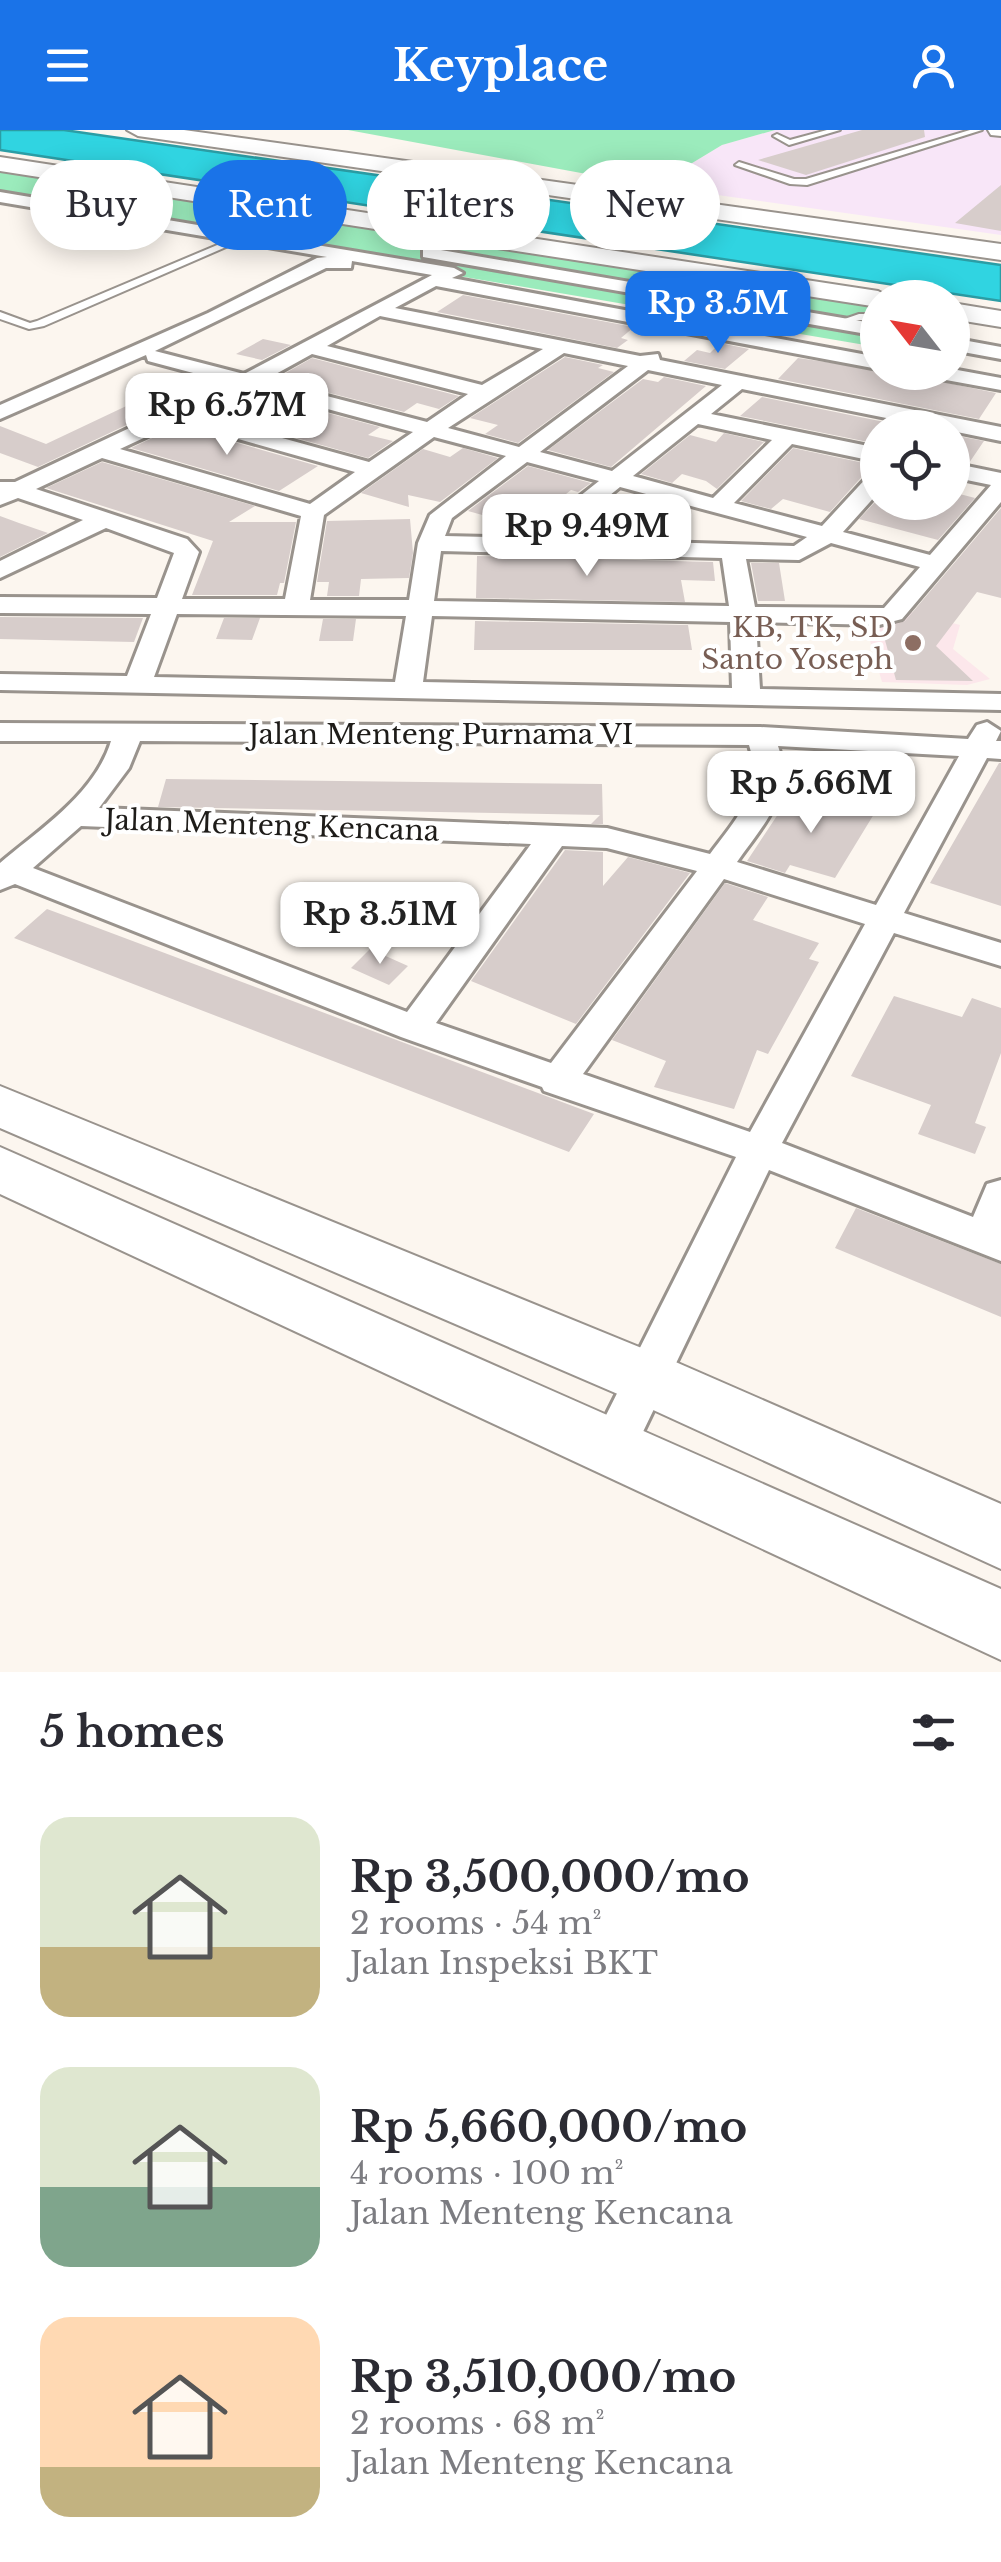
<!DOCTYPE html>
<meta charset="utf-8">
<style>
body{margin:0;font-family:"Libre Baskerville",serif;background:#f7f7f7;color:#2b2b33;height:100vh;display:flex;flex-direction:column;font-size:38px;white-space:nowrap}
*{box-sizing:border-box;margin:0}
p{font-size:32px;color:#7c7c81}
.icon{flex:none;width:55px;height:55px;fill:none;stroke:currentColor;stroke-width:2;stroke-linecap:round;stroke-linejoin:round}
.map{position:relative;height:1542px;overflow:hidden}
.drawer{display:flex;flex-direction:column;background:#fff;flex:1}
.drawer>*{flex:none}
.hud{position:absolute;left:30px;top:30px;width:942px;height:90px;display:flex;gap:20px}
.needle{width:65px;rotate:301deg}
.tools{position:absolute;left:860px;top:150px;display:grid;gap:20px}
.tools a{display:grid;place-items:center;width:110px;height:110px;border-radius:50%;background:#fff;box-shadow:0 5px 25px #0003;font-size:50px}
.price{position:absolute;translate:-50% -85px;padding:0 22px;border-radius:20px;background:#fff;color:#222;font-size:32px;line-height:65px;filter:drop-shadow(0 2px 5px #0008)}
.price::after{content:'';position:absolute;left:50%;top:60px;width:30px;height:22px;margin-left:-15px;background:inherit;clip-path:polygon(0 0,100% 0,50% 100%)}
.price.selected{background:#1a73e8;color:#fff}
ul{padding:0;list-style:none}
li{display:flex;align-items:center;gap:30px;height:250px;padding:0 40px}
li span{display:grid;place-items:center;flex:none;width:280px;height:200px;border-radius:30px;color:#555}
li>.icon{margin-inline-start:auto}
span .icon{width:120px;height:120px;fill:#fffc;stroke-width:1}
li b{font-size:42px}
h2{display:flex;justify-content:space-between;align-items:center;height:120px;padding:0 40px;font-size:42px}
.pill{padding:0 35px;border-radius:45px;background:#fff;box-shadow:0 5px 25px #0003;font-size:35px;line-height:90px}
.pill.selected{background:#1a73e8;color:#fff}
header{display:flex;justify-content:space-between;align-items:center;height:130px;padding:0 40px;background:#1a73e8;color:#fff;font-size:45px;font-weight:700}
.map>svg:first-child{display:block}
</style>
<header><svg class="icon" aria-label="menu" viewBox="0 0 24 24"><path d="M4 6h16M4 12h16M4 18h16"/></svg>Keyplace<svg class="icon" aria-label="person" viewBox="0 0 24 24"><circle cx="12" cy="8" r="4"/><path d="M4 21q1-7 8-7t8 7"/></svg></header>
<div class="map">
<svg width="1001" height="1542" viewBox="0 0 1001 1542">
<rect width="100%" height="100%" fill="#fcf6ef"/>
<path fill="#f8e6f8" d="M 775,0 L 1001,0 L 1001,105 L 646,55 L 674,44 L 722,15 Z"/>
<path fill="#fce7eb" d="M 896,478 L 960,495 L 953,519 L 990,549 L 967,555 L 882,552 L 869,507 Z"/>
<path fill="#9bebbc" d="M 348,0 L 775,0 L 722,15 L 674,44 L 646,55 Z
M 0,34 L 877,169 L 877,187 L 851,189 L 877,201 L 877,217 L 0,68 Z"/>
<path fill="#30d4e1" stroke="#2b9da5" stroke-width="2.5" d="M 0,0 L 64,0 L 1001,135 L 1001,171 L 0,20 Z"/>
<path fill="#d7cdcb" d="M 862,0 L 924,0 L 925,7 L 806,45 L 758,30 Z
M 1001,55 L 1001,101 L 955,93 Z
M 463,165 L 634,197 L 621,208 L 628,210 L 617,218 L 437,182 Z
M 263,209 L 291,215 L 262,230 L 236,224 Z
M 720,213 L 749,219 L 725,239 L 684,231 L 697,220 L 710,223 Z
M 565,227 L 603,235 L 598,238 L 614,242 L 518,313 L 485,304 L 498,295 L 470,288 Z
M 312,228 L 459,266 L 439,279 L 417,273 L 404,282 L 275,249 Z
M 798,228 L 895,242 L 996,263 L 979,289 L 778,249 Z
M 664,247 L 706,256 L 611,337 L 548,320 L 643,249 L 658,252 Z
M 175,253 L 200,260 L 38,337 L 0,323 L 0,296 L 46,314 Z
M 249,262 L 380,297 L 368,305 L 393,311 L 368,328 L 206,283 Z
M 762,267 L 914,298 L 878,298 L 878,314 L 740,286 Z
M 178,296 L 318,336 L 279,361 L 131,318 Z
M 724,303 L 764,312 L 717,359 L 706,351 L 682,344 L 672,353 L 641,344 L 690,305 L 716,312 Z
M 952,305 L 984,311 L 969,333 L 952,329 Z
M 463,318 L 498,328 L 440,372 L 408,365 L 409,377 L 361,363 L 423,319 L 450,327 Z
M 793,318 L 878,336 L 878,338 L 867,341 L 830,382 L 783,369 L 771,379 L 741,371 Z
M 102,332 L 255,376 L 229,392 L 296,392 L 284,453 L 280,453 L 277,465 L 192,465 L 213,411 L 46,358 Z
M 528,336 L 591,353 L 578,362 L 571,360 L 525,397 L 468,381 Z
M 952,362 L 975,368 L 938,410 L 859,389 L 878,369 L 878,372 L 952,372 Z
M 1001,378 L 1001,468 L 977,462 L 936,516 L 973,551 L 896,550 L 883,503 L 888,497 L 905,491 Z
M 0,386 L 19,393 L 48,403 L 0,427 Z
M 410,389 L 413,423 L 409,448 L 361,449 L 359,466 L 327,466 L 329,452 L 317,452 L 327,391 Z
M 477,426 L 713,432 L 715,451 L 681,450 L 685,472 L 476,468 Z
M 751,433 L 779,433 L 785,471 L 758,471 Z
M 0,487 L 143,488 L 134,512 L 0,509 Z
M 224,488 L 260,488 L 252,510 L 216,509 Z
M 323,489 L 356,489 L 353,511 L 319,511 Z
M 475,491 L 688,495 L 692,520 L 474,520 Z
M 999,633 L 1001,633 L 1001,776 L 930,753 Z
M 166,649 L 602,654 L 603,694 L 591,694 L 600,685 L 158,677 Z
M 794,660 L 874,684 L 835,748 L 790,735 L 785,743 L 747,731 Z
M 565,720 L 603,722 L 603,756 L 628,727 L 690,743 L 576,894 L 471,851 Z
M 725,753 L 768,767 L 753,790 L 819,813 L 809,829 L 819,832 L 768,924 L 757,920 L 734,979 L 654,957 L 666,931 L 612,910 Z
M 47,779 L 74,789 L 594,984 L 569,1022 L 14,808 Z
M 370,819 L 408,836 L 389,855 L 351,838 Z
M 894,866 L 962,887 L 972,868 L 1001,878 L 1001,923 L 975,993 L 986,997 L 975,1024 L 918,1004 L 931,975 L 851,946 Z
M 856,1078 L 1001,1134 L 1001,1187 L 835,1118 Z"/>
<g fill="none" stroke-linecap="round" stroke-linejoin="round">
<g stroke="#99938d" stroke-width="4">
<path id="lane" d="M 827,0 L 840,0 L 789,15 L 773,6 L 777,4 L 790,10 Z
M 970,0 L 982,0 L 807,55 L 790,54 L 735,35 L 739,32 L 794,49 L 806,49 Z
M 241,105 L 249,107 L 44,196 L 29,199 L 0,189 L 0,182 L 30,193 L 37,191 Z
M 878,184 L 878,190 L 859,190 L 838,196 L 833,193 L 859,184 Z"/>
</g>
<g stroke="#99938d" stroke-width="6">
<path id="street" d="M 0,62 L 454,138 L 463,143 L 452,148 L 878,227 L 878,239 L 436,156 L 395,178 L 640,226 L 658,224 L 660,230 L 1001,297 L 1001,311 L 952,301 L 952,298 L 936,298 L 742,259 L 711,284 L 878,318 L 878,332 L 792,314 L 734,373 L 822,396 L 870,344 L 878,342 L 878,363 L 843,402 L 930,425 L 991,355 L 952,347 L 952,333 L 1001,343 L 1001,372 L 902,489 L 879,495 L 756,492 L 760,559 L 1001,564 L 1001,580 L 0,560 L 0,544 L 127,546 L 151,484 L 0,483 L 0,467 L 157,468 L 174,423 L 106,398 L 0,448 L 0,431 L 83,390 L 18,368 L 0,375 L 0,352 L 15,352 L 227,252 L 148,231 L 146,225 L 0,289 L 0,275 L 208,183 L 317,128 L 327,127 L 0,72 ZM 352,131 L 432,145 L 244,244 L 155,221 L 326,138 L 351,138 ZM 380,186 L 543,219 L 482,255 L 327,216 ZM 564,223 L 628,236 L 519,317 L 448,298 ZM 312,224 L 468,264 L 427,292 L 265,250 ZM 648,240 L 722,255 L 612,341 L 540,322 ZM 249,258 L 413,302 L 369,332 L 195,284 ZM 178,292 L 355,342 L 310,374 L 120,319 ZM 698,294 L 772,310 L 713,368 L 633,346 ZM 434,307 L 506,326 L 430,385 L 418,413 L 409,470 L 310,470 L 324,385 ZM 102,328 L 301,386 L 285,469 L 182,469 L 199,422 L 187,409 L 36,359 ZM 527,332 L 599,351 L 527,408 L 445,406 L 452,388 ZM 620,357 L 807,407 L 794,416 L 556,409 ZM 831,413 L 920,437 L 884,478 L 755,477 L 746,429 L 799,430 ZM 441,421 L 722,428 L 729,476 L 434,471 ZM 177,484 L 406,486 L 395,552 L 154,547 ZM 432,486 L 730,492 L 732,558 L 423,552 Z
M 429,118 L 878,194 L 878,206 L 423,127 L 423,119 Z
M 952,208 L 1001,217 L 1001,229 L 952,220 Z
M 952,239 L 1001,248 L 1001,260 L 935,248 L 925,242 L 952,242 Z
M 987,592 L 1001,601 L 996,611 L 1001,611 L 1001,629 L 987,628 L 904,783 L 1001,813 L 1001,836 L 894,803 L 782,1013 L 973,1087 L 987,1054 L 1001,1050 L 1001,1131 L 769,1040 L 628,1333 L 612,1339 L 596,1333 L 589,1319 L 736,1027 L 544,961 L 542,957 L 401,907 L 15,754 L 0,760 L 0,733 C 40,699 95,664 111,611 L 0,611 L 0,593 L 760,597 L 968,609 L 977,595 ZM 140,611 L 749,615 C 764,661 736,689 710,724 L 607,698 L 99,678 L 129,638 ZM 778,616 L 959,626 L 876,775 L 737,732 C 763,695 795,663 778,616 ZM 81,696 L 531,714 L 407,882 L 33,738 ZM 562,716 L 607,718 L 697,741 L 551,933 L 436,893 ZM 724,749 L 865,794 L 750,1002 L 583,944 Z"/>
</g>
<g stroke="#99938d" stroke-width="4">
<path id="secondary" d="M 127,0 L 184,0 L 1001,114 L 1001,130 L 138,6 Z
M 988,0 L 1001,0 L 1001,6 L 991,5 Z
M 0,27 L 878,161 L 891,168 L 878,168 L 878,177 L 0,41 Z
M 952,173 L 1001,181 L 1001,197 L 952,189 Z
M 0,956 L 671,1230 L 1001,1374 L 1001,1439 L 627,1268 L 0,998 Z
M 0,1017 L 1001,1459 L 1001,1530 L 0,1064 Z"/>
</g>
<use href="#lane" fill="#fff" fill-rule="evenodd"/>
<use href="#street" fill="#fff" fill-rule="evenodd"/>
<use href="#secondary" fill="#fff" fill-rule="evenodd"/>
</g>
<circle fill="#8d6e63" stroke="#fff" stroke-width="4" cx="913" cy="513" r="10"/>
<g text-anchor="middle" stroke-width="8" stroke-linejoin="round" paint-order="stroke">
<g font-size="28" fill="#785e54" stroke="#fff" text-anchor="end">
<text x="893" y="507">KB, TK, SD<tspan x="893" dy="32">Santo Yoseph</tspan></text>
</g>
<g font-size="28" fill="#1e1c19" stroke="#fff">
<text x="441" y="614">Jalan Menteng Purnama VI</text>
<text transform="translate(272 695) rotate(2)" y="10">Jalan Menteng Kencana</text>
</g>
</g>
</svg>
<div class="tools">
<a><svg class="needle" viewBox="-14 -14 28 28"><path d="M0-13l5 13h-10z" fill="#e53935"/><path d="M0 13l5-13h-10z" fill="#7c7c81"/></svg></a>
<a><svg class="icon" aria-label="locate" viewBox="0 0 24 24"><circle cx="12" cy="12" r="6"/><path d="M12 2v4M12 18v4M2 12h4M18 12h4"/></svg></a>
</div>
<b class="price selected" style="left:718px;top:226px">Rp 3.5M</b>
<b class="price" style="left:227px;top:328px">Rp 6.57M</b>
<b class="price" style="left:587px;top:449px">Rp 9.49M</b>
<b class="price" style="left:811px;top:706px">Rp 5.66M</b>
<b class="price" style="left:380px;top:837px">Rp 3.51M</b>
<div class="hud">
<a class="pill">Buy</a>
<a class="pill selected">Rent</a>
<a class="pill">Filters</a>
<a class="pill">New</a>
</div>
</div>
<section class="drawer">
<h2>5 homes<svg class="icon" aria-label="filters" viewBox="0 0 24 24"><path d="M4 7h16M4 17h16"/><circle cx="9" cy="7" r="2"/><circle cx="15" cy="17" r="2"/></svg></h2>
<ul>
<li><span style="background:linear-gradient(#dfe7d0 65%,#c2b280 0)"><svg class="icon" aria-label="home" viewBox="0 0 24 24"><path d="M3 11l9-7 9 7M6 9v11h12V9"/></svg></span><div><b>Rp 3,500,000/mo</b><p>2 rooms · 54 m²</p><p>Jalan Inspeksi BKT</p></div></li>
<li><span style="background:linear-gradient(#dfe7d0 60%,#7fa58c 0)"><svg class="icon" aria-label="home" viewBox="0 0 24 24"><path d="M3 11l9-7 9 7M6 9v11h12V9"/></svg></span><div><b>Rp 5,660,000/mo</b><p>4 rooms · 100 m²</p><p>Jalan Menteng Kencana</p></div></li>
<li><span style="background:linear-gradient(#ffd9b3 75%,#c2b280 0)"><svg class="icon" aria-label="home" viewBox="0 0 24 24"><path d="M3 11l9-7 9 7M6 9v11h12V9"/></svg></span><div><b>Rp 3,510,000/mo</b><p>2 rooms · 68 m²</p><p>Jalan Menteng Kencana</p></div></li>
</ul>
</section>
